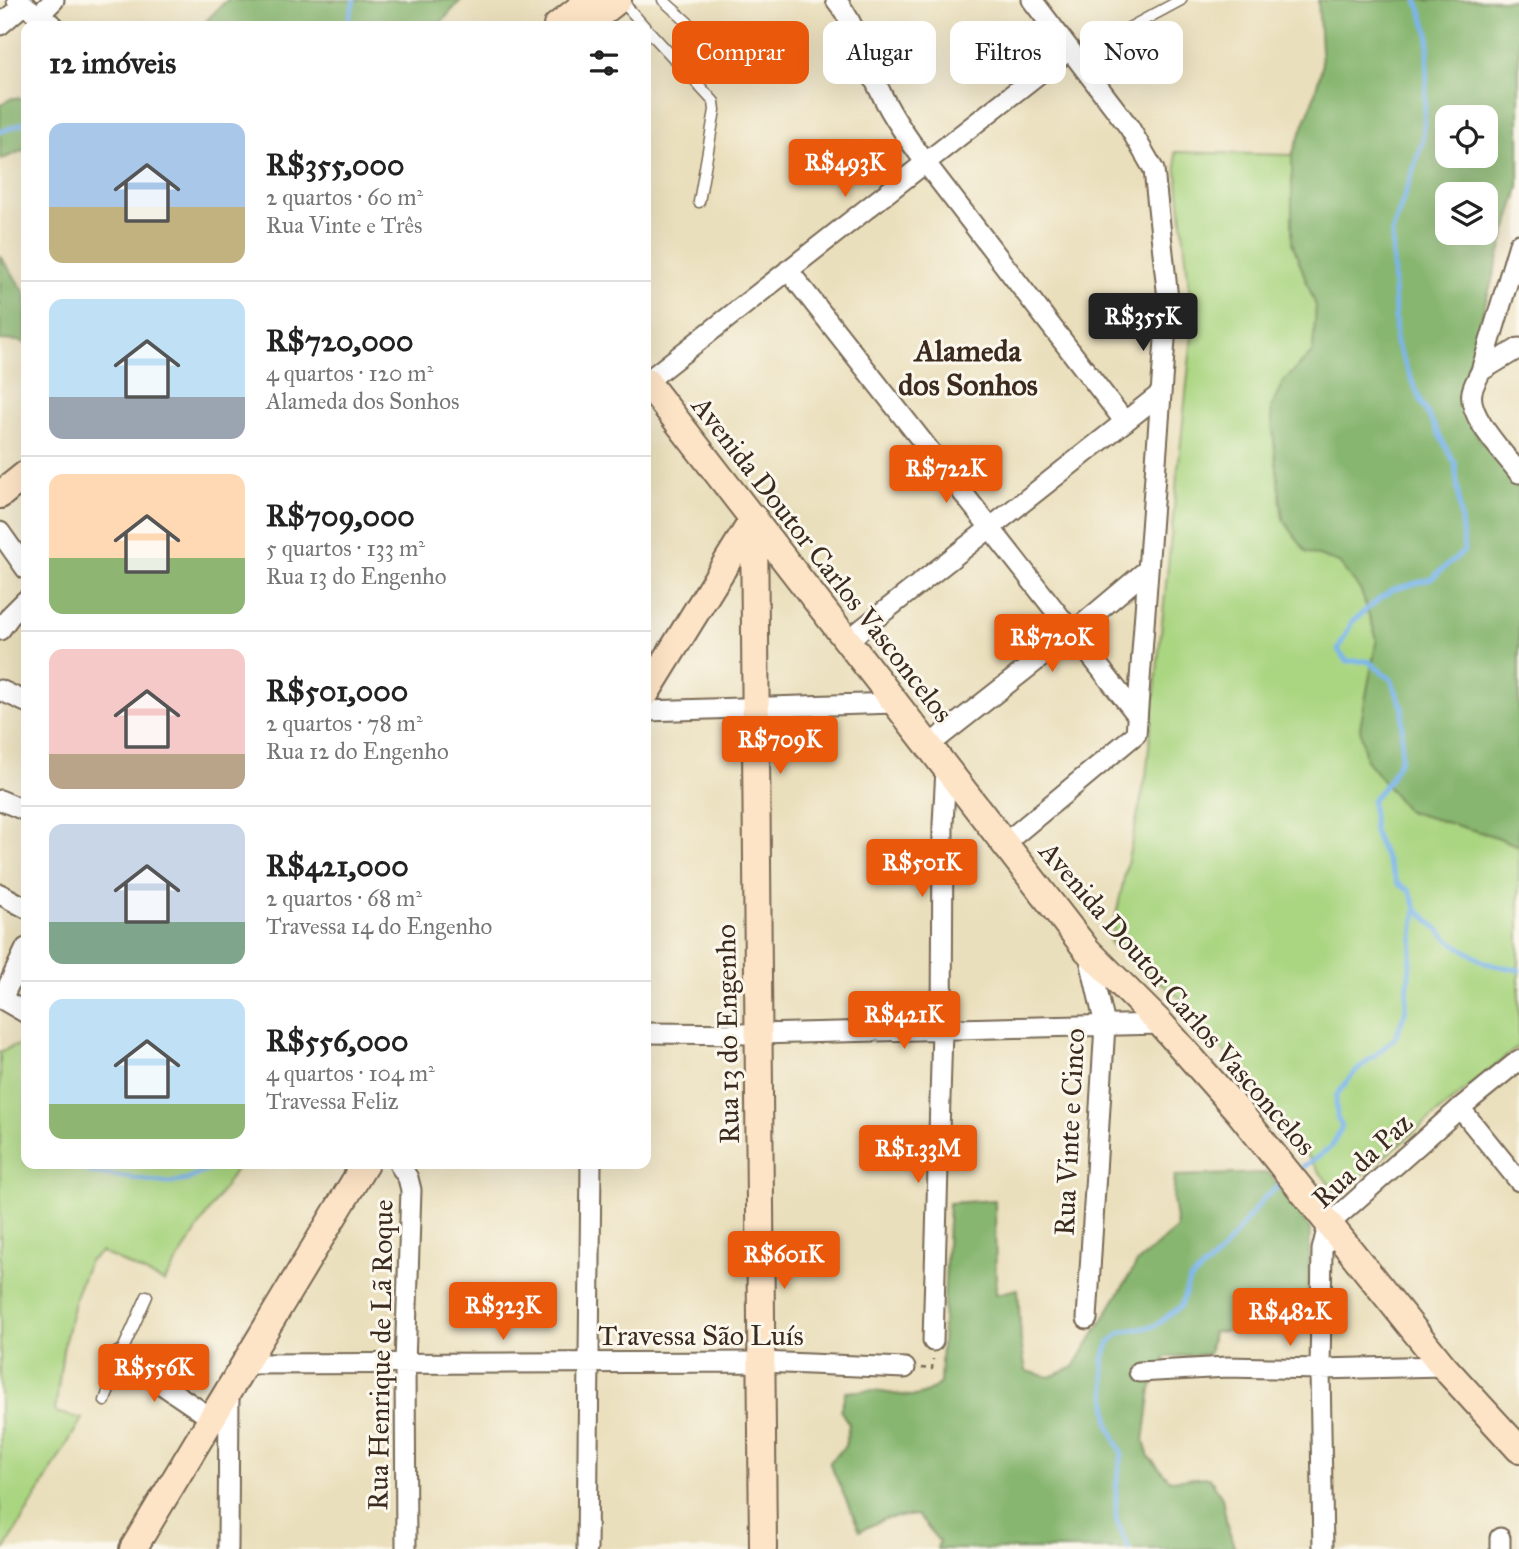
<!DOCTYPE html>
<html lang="pt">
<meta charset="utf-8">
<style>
body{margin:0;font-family:"IM FELL Great Primer",serif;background:#f6f6f6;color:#222;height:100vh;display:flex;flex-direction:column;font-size:26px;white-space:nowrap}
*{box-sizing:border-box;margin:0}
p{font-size:23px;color:#767676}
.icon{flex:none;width:38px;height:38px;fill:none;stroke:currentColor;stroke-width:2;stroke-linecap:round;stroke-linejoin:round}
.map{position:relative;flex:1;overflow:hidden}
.drawer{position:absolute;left:21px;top:21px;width:630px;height:1148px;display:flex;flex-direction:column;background:#fff;border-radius:14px;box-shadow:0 7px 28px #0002}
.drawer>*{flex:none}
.banner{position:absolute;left:672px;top:21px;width:665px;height:63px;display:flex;gap:14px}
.controls{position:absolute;left:1435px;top:105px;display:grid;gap:14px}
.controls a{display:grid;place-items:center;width:63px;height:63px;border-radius:14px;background:#fff;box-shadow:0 7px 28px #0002;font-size:35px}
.price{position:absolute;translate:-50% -60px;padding:0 16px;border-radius:7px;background:#ea580c;color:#fff;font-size:23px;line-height:46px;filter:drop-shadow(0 2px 4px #0008)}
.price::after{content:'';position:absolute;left:50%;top:42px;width:21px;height:16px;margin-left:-10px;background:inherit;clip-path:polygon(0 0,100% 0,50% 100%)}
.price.on{background:#222;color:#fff}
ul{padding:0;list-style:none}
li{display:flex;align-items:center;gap:21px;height:175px;padding:0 28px}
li+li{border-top:2px solid #e0e0e0}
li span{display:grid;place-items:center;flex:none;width:196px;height:140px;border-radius:14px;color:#555}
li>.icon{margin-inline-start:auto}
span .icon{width:84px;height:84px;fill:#fffc;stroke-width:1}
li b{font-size:30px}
h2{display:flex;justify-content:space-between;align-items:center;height:84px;padding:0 28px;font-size:30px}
.tag{padding:0 24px;border-radius:14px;background:#fff;box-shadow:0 7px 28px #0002;font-size:24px;line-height:63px}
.tag.on{background:#ea580c;color:#fff}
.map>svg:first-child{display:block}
</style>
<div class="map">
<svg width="1519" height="1549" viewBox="0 0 1519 1549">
<rect width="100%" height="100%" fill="#fbf7ec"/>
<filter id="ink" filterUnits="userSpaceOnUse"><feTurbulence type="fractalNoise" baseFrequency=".0143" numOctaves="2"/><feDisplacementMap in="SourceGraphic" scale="14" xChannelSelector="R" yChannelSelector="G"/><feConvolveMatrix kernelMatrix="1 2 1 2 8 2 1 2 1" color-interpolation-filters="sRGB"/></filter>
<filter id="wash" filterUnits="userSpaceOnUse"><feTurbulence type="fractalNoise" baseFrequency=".00686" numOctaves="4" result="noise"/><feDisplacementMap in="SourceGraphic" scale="28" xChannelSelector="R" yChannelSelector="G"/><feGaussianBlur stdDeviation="1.57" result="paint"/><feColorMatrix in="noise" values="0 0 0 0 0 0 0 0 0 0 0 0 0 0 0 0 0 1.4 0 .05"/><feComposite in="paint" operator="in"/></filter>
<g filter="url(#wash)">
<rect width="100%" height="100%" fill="#eadfbc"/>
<path fill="#aad581" stroke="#728050" stroke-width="2" d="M 1175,152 L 1292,155 L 1292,242 L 1316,306 L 1313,352 L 1283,382 L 1306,552 L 1339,562 L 1361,591 L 1377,639 L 1360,728 L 1407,811 L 1497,837 L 1519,846 L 1519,1046 L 1338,1195 L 1185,1002 L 1110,943 L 1146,776 L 1193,326 Z
M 26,1044 L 26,1164 L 239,1164 L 164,1282 L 101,1252 L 89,1261 L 75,1297 L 63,1350 L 55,1412 L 82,1419 L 5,1549 L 0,1549 L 0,1052 L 11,1047 Z"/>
<path fill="#87b66f" stroke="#617046" stroke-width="2" fill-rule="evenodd" d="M 227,0 L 461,0 L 438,26 L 201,26 Z
M 1318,0 L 1519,0 L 1519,187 L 1460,391 L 1462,406 L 1468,423 L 1519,489 L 1519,846 L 1497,837 L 1407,811 L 1366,760 L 1360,728 L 1377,639 L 1361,591 L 1339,563 L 1306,552 L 1283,519 L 1276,463 L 1271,408 L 1283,382 L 1313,352 L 1316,306 L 1292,242 L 1292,155 L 1313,101 L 1322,66 ZM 1447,117 L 1486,117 L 1486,156 L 1447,156 ZM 1447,194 L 1486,194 L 1486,233 L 1447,233 Z
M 12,98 L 26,99 L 26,149 L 0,160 L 0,105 Z
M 0,256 L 26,294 L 26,344 L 21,341 L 0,340 Z
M 1269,1173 L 1310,1229 L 1307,1325 L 1213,1332 L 1209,1354 L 1166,1357 L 1151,1389 L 1144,1441 L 1149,1457 L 1170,1480 L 1209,1477 L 1222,1497 L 1227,1525 L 1235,1549 L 937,1549 L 939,1541 L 917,1515 L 884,1519 L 860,1531 L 829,1462 L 845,1446 L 849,1424 L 840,1410 L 846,1392 C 855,1391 865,1390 875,1391 C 902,1394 918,1404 940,1383 L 949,1203 L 995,1200 L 996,1294 L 1018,1289 L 1021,1342 L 1026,1371 L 1050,1377 L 1074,1367 L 1137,1263 L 1177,1228 L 1173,1199 L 1175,1176 Z"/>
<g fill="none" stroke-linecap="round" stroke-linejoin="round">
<path stroke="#7ab5eb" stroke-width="5" d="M 347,26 L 354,0
M 0,132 L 26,122
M 1416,908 L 1449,940 L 1485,963 L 1519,970
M 1302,1168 L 1331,1147 L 1342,1127 L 1337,1118 L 1336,1096 L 1353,1074 L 1395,1038 L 1405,1013 L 1416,908 L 1410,891 L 1398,884 L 1374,833 L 1372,800 L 1390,779 L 1401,758 L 1403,709 L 1391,679 L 1368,661 L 1347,661 L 1338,650 L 1352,622 L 1373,604 L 1392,590 L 1431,579 L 1464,551 L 1455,463 L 1423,406 L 1396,343 L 1392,233 L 1423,140 L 1429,34 L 1417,0
M 89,1172 L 168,1183 L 187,1180 L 219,1164
M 1129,1549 L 1116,1519 L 1116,1487 L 1122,1454 L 1109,1425 L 1103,1359 L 1110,1342 L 1121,1332 L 1155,1326 L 1181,1306 L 1189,1281 L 1219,1255 L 1265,1197 L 1279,1186"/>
</g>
</g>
<g filter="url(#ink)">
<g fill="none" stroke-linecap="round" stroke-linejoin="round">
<g stroke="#786955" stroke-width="13">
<path id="lane" d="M 621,0 L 644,26
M 663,0 L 695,29 L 751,64
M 646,28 L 714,102 L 715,110 L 699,202
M 1075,57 L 1181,0
M 105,1401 L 120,1356 L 147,1296"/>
</g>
<g stroke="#786955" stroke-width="23">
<path id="street" d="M 17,0 L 54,26
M 836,0 C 858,27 865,63 881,93 C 893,118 909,140 925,162 L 1125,422
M 38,16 L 54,0
M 0,25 L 23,5
M 1519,244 L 1481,371 C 1478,378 1473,385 1472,392 C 1467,416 1505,454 1519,473
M 788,270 L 1137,715
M 1481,371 L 1519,348
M 646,382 L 1069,50
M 0,532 L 26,569
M 0,630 L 11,615 L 26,600
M 848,640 L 1160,394
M 0,690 L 26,702
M 646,711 L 895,703
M 928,746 L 1072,633 L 1148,569
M 0,800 L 26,811
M 1004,844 L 1136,734 L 1168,299 L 1154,170 L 1129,127 L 1032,0
M 0,894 L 26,908
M 0,998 L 26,1013
M 2,999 L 26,948
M 646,1033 L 758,1034 L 1161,1024
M 1460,1108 L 1519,1181
M 399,1164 L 408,1178 L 411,1190 L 405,1363 L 406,1549
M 1087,1319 L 1105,1025 L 1088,951
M 933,1341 L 942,1030 L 943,824 L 946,769
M 120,1356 L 211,1418
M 245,1364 L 761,1362 L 905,1368
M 1139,1372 L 1227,1367 L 1320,1369 L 1443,1366
M 228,1549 L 229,1391
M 587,1549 L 591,1164
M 1323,1549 L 1320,1369 L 1322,1250 L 1328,1225 L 1460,1108 L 1519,1060
M 1500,1549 L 1500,1538"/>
</g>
<g stroke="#786955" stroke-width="30">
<path id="secondary" d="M 557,26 L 590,0
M 585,26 L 618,0
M 646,381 L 1087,950 L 1161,1024 L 1239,1112 L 1443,1366 L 1519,1449
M 0,495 L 26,474
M 754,518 L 763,1549
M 646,693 L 754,518
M 133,1549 L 365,1164"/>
</g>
<path stroke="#786955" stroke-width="2.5" stroke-dasharray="5 5" stroke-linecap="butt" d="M 921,1368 L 932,1369 L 933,1359"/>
<use href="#lane" stroke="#fff" stroke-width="10"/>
<use href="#street" stroke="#fff" stroke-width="19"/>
<use href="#secondary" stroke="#fee4c6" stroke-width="26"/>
</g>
</g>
<g text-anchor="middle" stroke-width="6" stroke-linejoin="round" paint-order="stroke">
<g font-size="28" fill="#3b2a1e" stroke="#fbf7ec">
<text transform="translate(823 559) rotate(52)" y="10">Avenida Doutor Carlos Vasconcelos</text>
<text transform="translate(1178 998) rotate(49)" y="10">Avenida Doutor Carlos Vasconcelos</text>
<text transform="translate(727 1034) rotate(-91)" y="10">Rua 13 do Engenho</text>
<text transform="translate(1069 1132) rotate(-87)" y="10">Rua Vinte e Cinco</text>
<text transform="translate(1362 1160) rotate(-43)" y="10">Rua da Paz</text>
<text x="701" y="1345">Travessa São Luís</text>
<text transform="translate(380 1355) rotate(-89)" y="10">Rua Henrique de Lã Roque</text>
</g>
<g font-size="30" font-weight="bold" fill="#3b2a1e" stroke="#fbf7ec">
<text x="968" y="361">Alameda<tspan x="968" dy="34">dos Sonhos</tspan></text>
</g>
</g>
</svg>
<div class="controls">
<a><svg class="icon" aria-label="locate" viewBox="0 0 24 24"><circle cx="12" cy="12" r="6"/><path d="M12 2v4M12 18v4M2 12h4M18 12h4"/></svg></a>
<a><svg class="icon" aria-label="layers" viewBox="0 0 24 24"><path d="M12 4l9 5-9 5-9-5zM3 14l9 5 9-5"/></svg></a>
</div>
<b class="price" style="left:845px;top:199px">R$493K</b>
<b class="price on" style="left:1143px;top:353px">R$355K</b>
<b class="price" style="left:946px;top:505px">R$722K</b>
<b class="price" style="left:1052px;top:674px">R$720K</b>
<b class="price" style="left:780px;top:776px">R$709K</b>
<b class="price" style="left:922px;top:899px">R$501K</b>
<b class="price" style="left:904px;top:1051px">R$421K</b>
<b class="price" style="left:918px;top:1185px">R$1.33M</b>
<b class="price" style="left:784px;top:1291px">R$601K</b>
<b class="price" style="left:503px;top:1342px">R$323K</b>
<b class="price" style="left:1290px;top:1348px">R$482K</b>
<b class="price" style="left:154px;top:1404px">R$556K</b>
<div class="banner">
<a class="tag on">Comprar</a>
<a class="tag">Alugar</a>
<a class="tag">Filtros</a>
<a class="tag">Novo</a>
</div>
<section class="drawer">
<h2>12 imóveis<svg class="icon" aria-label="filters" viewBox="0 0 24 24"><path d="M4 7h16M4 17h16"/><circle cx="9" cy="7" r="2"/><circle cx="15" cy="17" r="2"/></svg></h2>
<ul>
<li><span style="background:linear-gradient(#a9c7e8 60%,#c2b280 0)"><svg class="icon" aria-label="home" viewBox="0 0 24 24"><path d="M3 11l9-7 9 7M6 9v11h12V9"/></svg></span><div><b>R$355,000</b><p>2 quartos · 60 m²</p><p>Rua Vinte e Três</p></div></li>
<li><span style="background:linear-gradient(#bfe0f5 70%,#9aa5b1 0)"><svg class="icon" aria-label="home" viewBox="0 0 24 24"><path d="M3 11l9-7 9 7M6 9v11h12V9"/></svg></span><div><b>R$720,000</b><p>4 quartos · 120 m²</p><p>Alameda dos Sonhos</p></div></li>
<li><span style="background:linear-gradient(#ffd9b3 60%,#8fb573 0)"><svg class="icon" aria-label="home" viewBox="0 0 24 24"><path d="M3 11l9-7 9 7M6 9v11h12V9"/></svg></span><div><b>R$709,000</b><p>5 quartos · 133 m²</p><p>Rua 13 do Engenho</p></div></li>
<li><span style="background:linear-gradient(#f6c9c9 75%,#b9a48a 0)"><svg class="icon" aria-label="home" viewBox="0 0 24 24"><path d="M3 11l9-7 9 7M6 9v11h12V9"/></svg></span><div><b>R$501,000</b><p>2 quartos · 78 m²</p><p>Rua 12 do Engenho</p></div></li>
<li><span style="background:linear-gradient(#c9d6e8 70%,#7fa58c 0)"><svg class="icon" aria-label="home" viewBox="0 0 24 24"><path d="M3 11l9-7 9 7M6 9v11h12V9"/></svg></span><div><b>R$421,000</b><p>2 quartos · 68 m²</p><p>Travessa 14 do Engenho</p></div></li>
<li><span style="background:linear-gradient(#bfe0f5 75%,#8fb573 0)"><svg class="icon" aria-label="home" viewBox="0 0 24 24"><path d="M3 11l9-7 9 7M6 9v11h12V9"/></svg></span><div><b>R$556,000</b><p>4 quartos · 104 m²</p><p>Travessa Feliz</p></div></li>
</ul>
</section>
</div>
